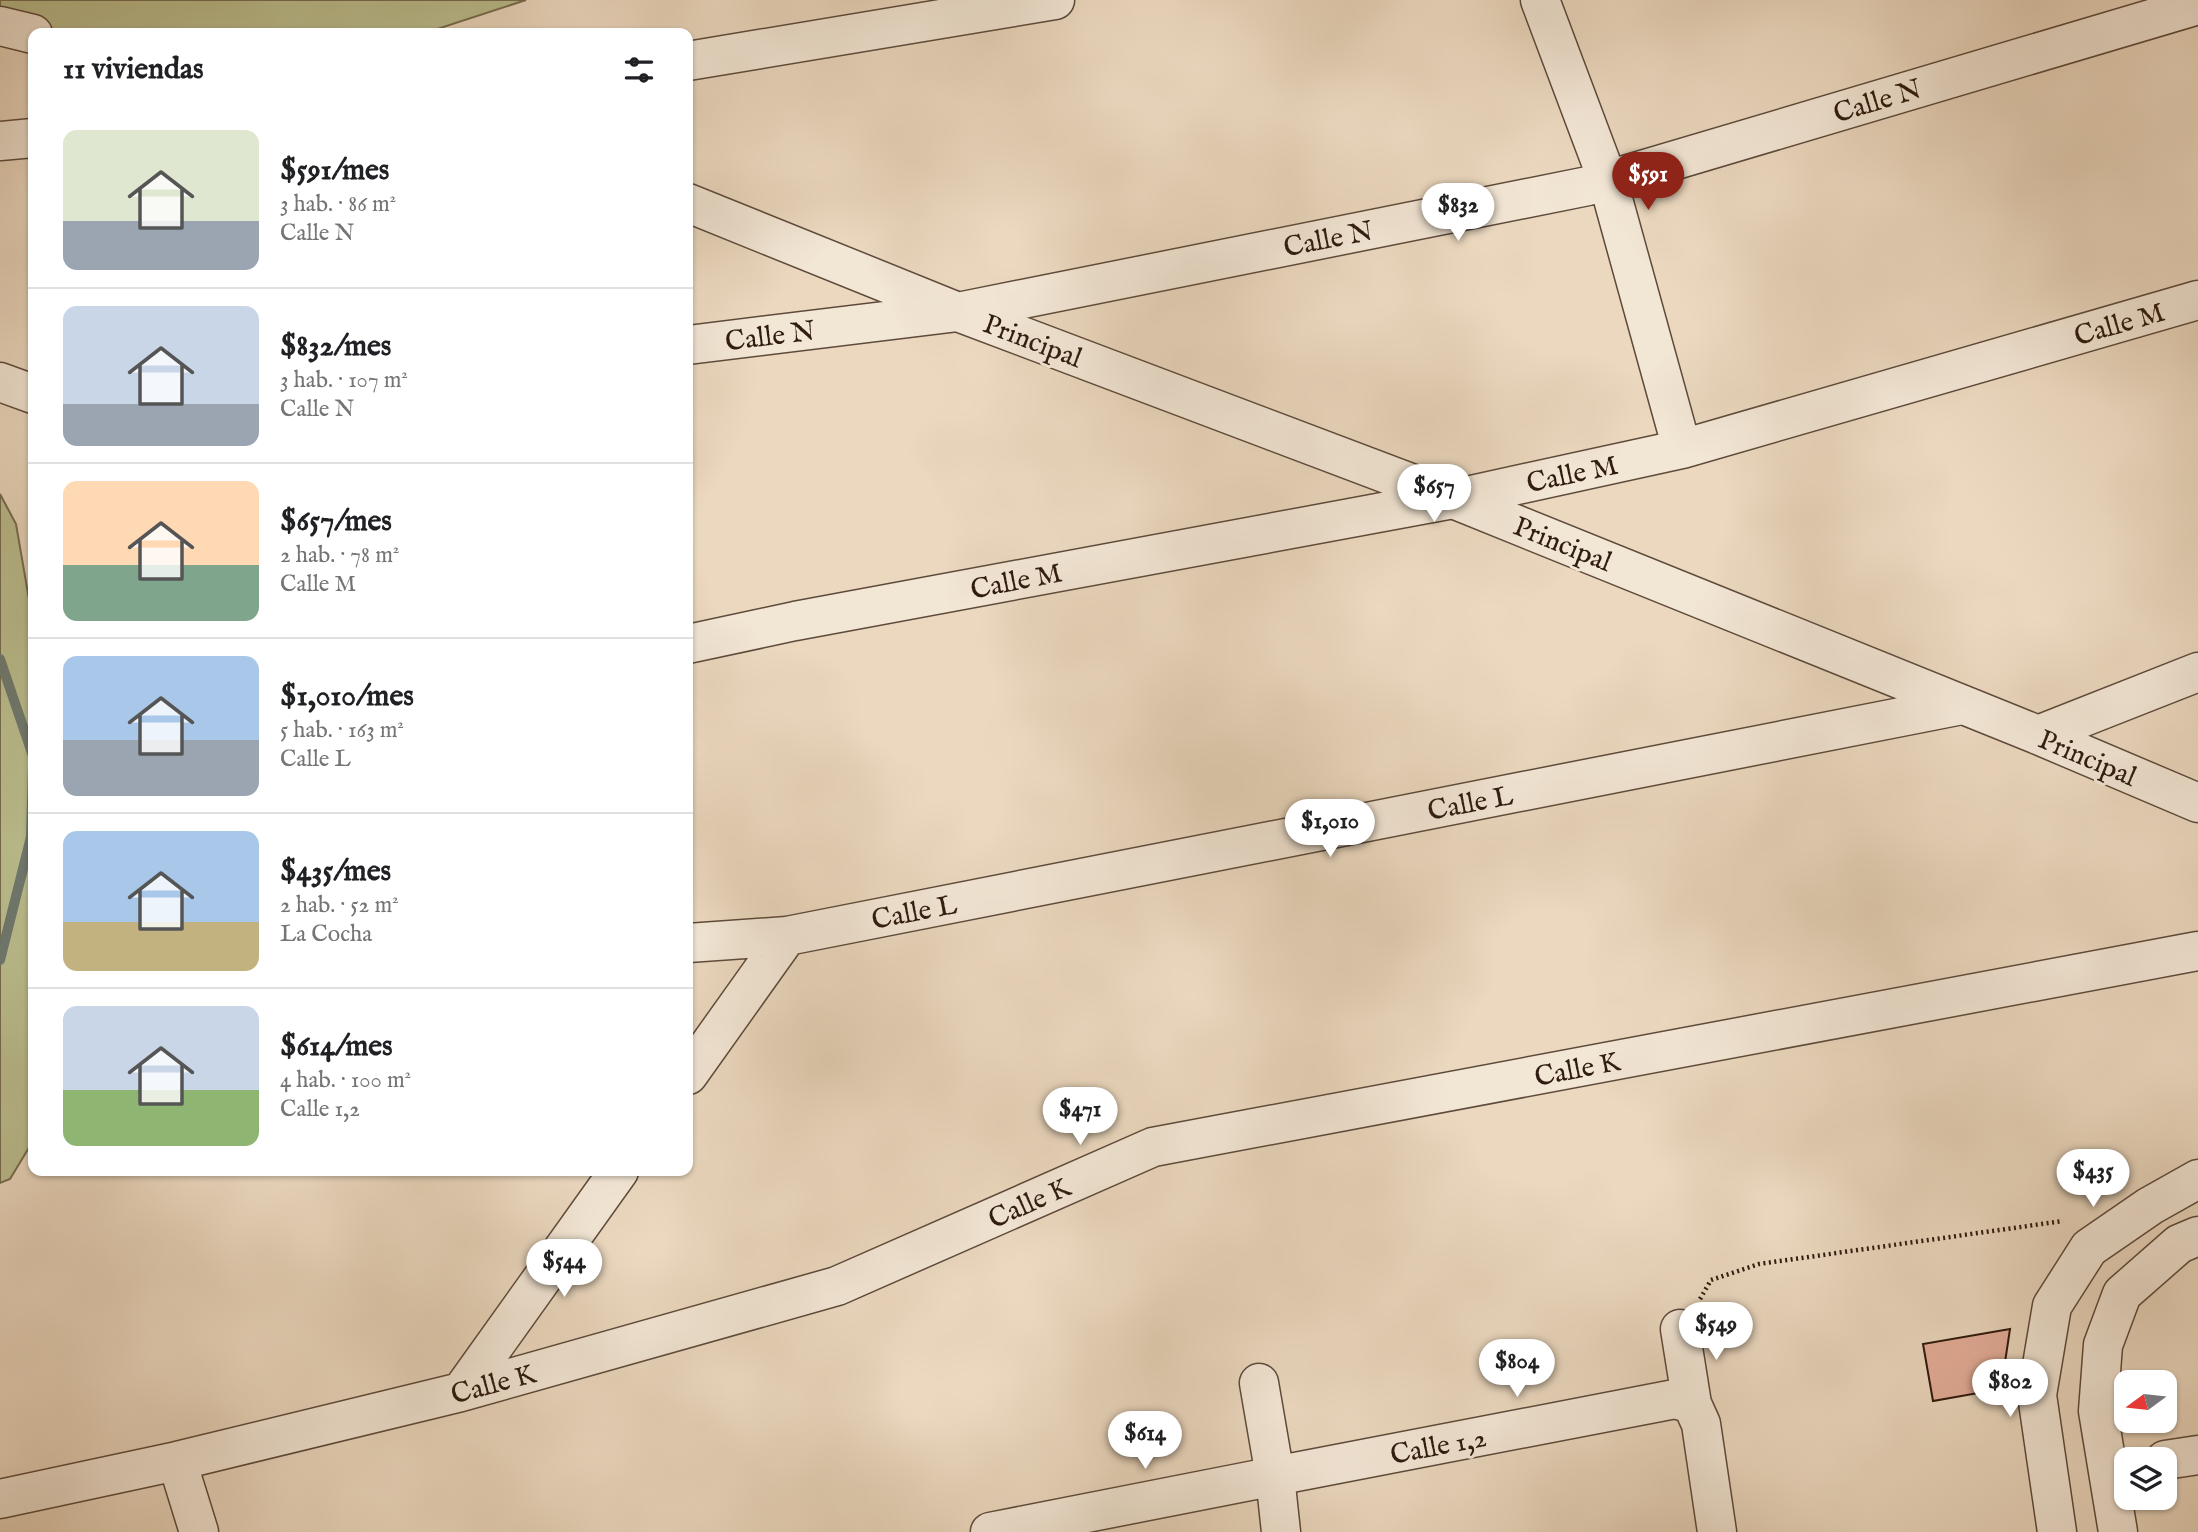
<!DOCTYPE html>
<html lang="es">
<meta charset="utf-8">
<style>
body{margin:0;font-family:"IM FELL English",serif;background:#f6f6f6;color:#202124;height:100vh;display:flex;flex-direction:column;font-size:26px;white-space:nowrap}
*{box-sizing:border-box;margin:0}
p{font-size:23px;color:#757577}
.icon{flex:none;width:38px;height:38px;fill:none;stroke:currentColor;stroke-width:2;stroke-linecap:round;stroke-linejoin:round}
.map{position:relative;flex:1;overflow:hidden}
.drawer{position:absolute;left:28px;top:28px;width:665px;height:1148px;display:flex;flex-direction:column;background:#fff;border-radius:14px;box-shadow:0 2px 5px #0004}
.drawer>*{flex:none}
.needle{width:46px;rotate:255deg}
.fabs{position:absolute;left:2114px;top:1370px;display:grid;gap:14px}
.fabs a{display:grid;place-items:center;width:63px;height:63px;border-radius:14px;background:#fff;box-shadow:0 2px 5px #0004;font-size:35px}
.price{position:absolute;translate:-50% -60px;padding:0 16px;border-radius:24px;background:#fff;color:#222;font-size:23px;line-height:46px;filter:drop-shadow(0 2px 4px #0008)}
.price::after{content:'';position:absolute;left:50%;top:42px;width:21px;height:16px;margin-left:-10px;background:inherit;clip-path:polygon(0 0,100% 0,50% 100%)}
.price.active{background:#8f2418;color:#fff}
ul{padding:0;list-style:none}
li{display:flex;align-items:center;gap:21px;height:175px;padding:0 35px}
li+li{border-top:2px solid #e0e0e0}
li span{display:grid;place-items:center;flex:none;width:196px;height:140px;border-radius:14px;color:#555}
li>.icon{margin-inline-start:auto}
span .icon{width:84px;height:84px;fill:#fffc;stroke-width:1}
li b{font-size:30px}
h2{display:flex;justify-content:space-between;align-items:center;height:84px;padding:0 35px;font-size:30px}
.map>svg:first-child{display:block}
</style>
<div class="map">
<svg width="2198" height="1532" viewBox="0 0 2198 1532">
<rect width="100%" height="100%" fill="#ebd8bf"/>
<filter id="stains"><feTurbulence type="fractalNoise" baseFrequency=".00286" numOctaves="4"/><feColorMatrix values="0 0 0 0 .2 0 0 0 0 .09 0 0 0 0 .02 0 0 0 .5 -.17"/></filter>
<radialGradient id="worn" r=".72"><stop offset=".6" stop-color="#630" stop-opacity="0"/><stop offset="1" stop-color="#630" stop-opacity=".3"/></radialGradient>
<path fill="#bbbe8f" stroke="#756c4f" stroke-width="2" d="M 0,0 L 526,0 L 425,33 L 33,33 L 0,26 Z
M 0,494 L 16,524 L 33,622 L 33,1141 L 10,1179 L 0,1183 Z"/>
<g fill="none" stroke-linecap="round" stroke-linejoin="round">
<path stroke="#6e7a70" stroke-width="10" d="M 0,659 L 33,756
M 0,960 L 31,837 L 33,767"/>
</g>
<path fill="#e4ae9a" stroke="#2f1b0f" stroke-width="2" d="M 2010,1329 L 2001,1389 L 1933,1401 L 1923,1344 Z"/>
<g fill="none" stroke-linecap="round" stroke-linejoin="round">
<g stroke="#5e4a3b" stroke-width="41">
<path id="minor" d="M 1540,0 L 1608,181 L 1682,449
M 0,26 L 33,34
M 688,61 L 1055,0
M 0,141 L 33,138
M 688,203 L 958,312 L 1453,499 L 2038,735 L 2198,803
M 688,345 L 958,312 L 1588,186 L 2198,5
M 0,382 L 33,394
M 688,644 L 795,621 L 1453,499 L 1682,449 L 2198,300
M 2038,735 L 2198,672
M 688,943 L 787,936 L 1962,705
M 688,1075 L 787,936
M 1680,1329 L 1692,1404
M 461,1392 L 619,1171
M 2165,1460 L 2198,1455
M 177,1461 L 199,1532
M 0,1499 L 177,1461 L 461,1392 L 837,1286 L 1153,1147 L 2198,951
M 990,1532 L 1275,1476 L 1259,1383
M 1281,1532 L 1275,1476 L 1675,1399 L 1692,1404 L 1701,1424 L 1717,1532
M 2057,1532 L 2037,1395 L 2052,1306 L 2089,1248 L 2150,1206 L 2198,1179
M 2118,1532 L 2098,1411 L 2103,1345 L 2122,1294 L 2179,1244 L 2198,1236"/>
</g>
<path stroke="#2f1b0f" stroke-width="4.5" stroke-dasharray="2 3.5" stroke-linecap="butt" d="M 1700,1299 L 1711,1280 L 1759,1264 L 2063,1221"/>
<use href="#minor" stroke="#f2e6d5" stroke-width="38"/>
</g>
<g text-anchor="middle" stroke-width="6" stroke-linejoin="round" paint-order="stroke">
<g font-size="28" fill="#2f1b0f" stroke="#f2e6d5">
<text transform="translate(1877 100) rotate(-17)" y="10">Calle N</text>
<text transform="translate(1328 238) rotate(-11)" y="10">Calle N</text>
<text transform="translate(2119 323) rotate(-16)" y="10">Calle M</text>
<text transform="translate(770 335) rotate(-7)" y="10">Calle N</text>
<text transform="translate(1033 340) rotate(21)" y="10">Principal</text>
<text transform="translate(1572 473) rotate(-12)" y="10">Calle M</text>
<text transform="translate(1563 543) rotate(22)" y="10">Principal</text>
<text transform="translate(1016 580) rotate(-11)" y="10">Calle M</text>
<text transform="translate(2088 757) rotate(23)" y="10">Principal</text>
<text transform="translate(1470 802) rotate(-11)" y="10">Calle L</text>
<text transform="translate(914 911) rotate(-11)" y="10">Calle L</text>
<text transform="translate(1577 1068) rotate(-11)" y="10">Calle K</text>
<text transform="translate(1029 1202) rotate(-24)" y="10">Calle K</text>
<text transform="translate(493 1383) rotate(-15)" y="10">Calle K</text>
<text transform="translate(1438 1445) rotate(-11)" y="10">Calle 1,2</text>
</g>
</g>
<rect width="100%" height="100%" filter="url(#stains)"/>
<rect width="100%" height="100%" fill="url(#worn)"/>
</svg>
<div class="fabs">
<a><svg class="needle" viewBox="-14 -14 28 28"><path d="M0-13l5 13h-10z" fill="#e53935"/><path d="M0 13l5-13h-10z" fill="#757577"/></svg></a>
<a><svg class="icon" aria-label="layers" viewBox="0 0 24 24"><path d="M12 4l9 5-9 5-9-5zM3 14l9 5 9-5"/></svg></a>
</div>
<b class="price active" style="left:1648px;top:212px">$591</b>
<b class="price" style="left:1458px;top:243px">$832</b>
<b class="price" style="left:1434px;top:524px">$657</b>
<b class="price" style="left:1330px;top:859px">$1,010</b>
<b class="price" style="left:1080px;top:1147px">$471</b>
<b class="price" style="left:2093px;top:1209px">$435</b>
<b class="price" style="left:564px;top:1299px">$544</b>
<b class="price" style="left:1716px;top:1362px">$549</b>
<b class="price" style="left:1517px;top:1399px">$804</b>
<b class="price" style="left:2010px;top:1419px">$802</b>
<b class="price" style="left:1145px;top:1471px">$614</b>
<section class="drawer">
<h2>11 viviendas<svg class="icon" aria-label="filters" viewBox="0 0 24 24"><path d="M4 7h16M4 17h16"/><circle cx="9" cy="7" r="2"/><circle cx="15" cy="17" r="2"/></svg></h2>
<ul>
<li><span style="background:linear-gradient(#dfe7d0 65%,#9aa5b1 0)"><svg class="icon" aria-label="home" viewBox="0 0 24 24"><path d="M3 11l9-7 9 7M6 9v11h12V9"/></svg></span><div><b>$591/mes</b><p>3 hab. · 86 m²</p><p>Calle N</p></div></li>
<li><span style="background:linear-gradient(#c9d6e8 70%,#9aa5b1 0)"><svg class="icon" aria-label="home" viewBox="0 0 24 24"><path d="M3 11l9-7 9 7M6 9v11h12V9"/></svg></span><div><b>$832/mes</b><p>3 hab. · 107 m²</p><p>Calle N</p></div></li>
<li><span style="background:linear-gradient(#ffd9b3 60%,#7fa58c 0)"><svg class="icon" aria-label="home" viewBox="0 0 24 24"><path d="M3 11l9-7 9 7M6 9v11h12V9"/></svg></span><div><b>$657/mes</b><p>2 hab. · 78 m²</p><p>Calle M</p></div></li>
<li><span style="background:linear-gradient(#a9c7e8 60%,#9aa5b1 0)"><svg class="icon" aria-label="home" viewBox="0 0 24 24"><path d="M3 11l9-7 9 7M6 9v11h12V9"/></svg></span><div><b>$1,010/mes</b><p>5 hab. · 163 m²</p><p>Calle L</p></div></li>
<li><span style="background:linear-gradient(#a9c7e8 65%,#c2b280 0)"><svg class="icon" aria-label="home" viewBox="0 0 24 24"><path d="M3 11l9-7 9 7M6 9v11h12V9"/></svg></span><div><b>$435/mes</b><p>2 hab. · 52 m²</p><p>La Cocha</p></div></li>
<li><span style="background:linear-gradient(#c9d6e8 60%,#8fb573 0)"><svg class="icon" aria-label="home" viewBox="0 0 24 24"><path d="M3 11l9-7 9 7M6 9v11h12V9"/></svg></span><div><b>$614/mes</b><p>4 hab. · 100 m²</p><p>Calle 1,2</p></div></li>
</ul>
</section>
</div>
